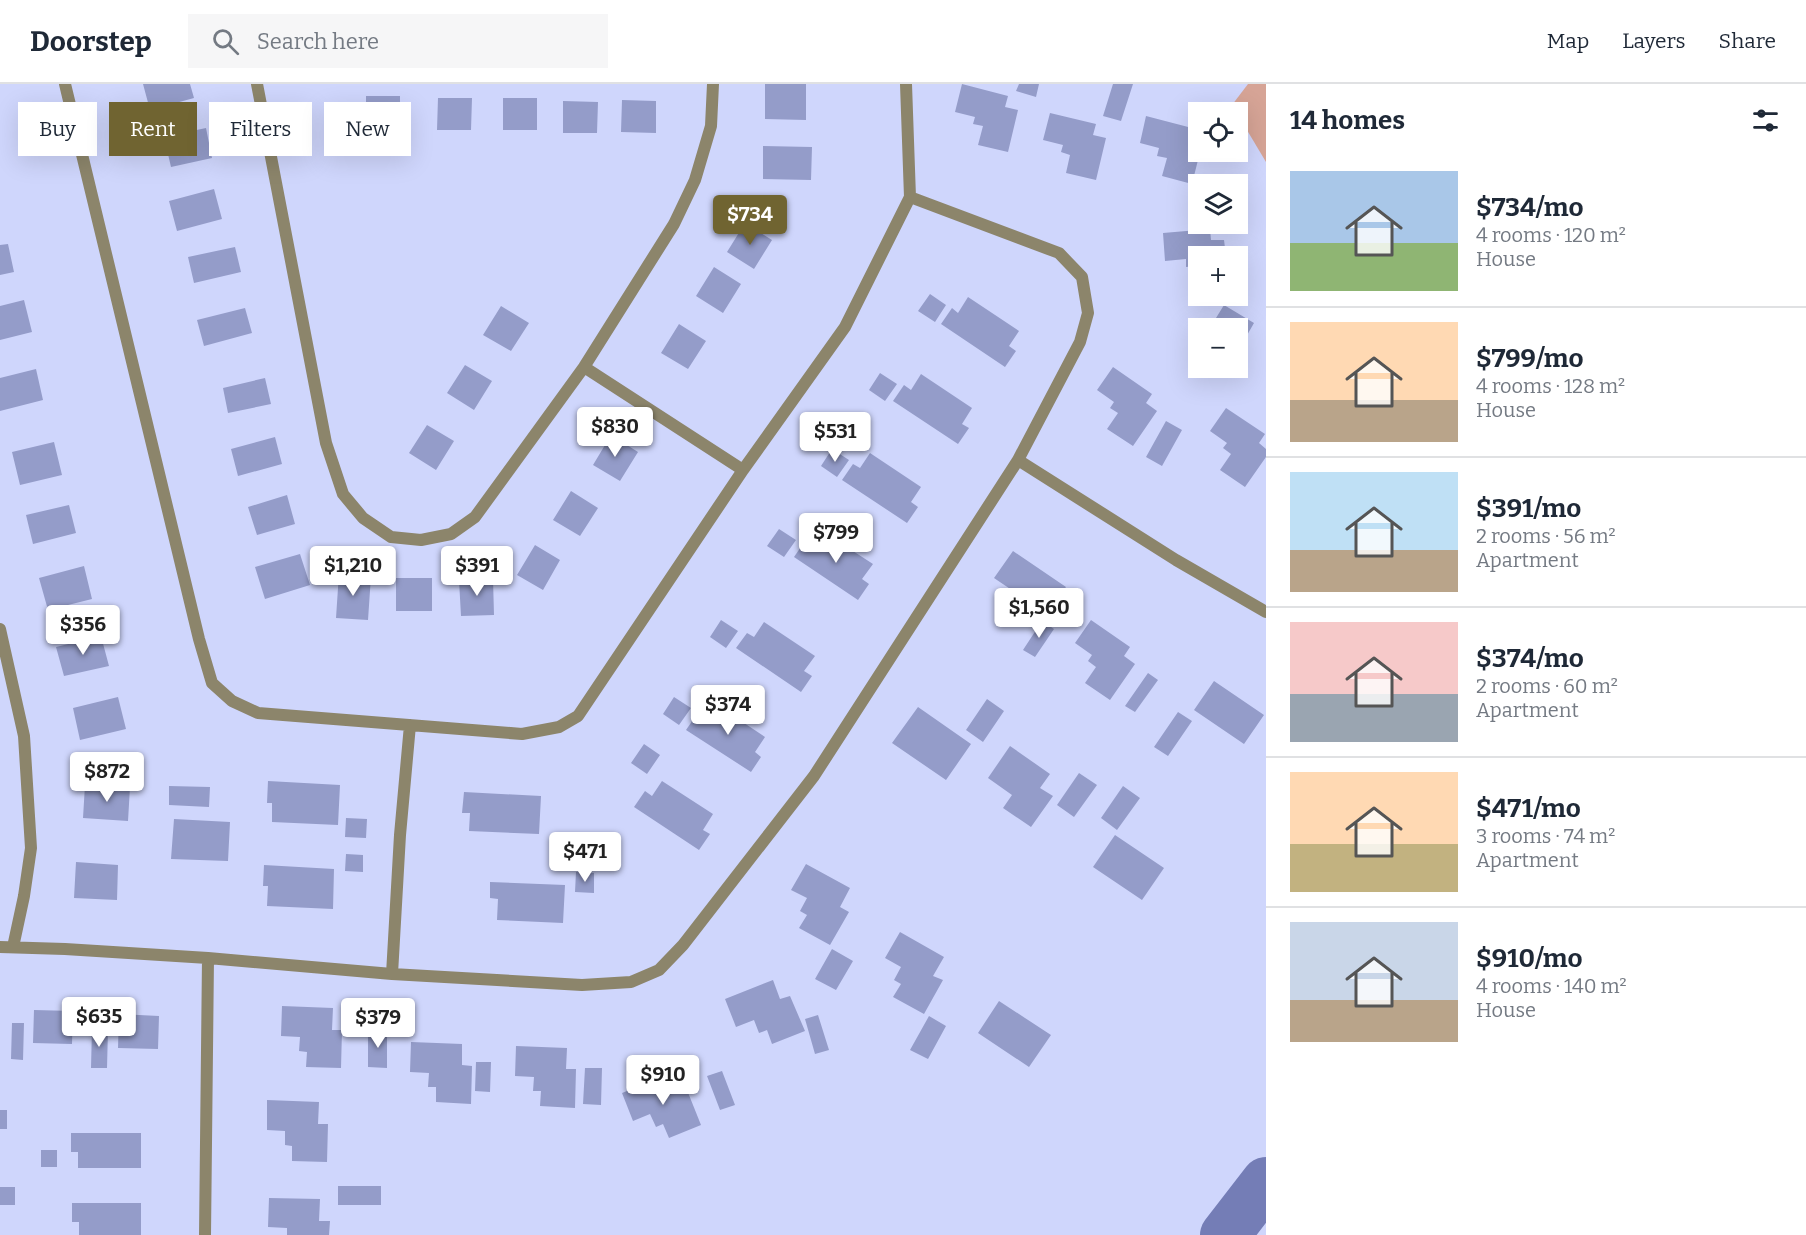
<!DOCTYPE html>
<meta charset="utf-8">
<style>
body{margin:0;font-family:Bitter,serif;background:#f6f6f7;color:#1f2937;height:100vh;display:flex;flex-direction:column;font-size:22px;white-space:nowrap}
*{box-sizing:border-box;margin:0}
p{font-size:20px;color:#747a83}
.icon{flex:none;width:33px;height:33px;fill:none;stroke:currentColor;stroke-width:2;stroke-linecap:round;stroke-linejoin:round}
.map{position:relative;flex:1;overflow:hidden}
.sheet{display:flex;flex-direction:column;background:#fff;width:540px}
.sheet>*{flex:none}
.hud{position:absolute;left:18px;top:18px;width:570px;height:54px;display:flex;gap:12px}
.tools{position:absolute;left:1188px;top:18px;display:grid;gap:12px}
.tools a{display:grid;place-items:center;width:60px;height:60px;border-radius:0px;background:#fff;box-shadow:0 6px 24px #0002;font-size:30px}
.price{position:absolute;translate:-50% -51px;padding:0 14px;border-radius:6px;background:#fff;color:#222;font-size:20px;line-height:39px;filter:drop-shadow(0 2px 3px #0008)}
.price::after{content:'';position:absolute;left:50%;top:36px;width:18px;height:14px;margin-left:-9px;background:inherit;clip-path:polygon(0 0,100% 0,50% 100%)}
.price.active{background:#706431;color:#fff}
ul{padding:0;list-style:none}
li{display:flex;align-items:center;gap:18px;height:150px;padding:0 24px}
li+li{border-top:2px solid #e0e1e3}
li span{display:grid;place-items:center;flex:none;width:168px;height:120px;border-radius:0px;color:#555}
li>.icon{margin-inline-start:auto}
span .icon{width:72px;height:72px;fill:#fffc;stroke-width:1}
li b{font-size:26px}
h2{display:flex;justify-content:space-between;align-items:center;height:72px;padding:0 24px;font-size:26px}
.pill{padding:0 21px;border-radius:0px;background:#fff;box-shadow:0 6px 24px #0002;font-size:21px;line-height:54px}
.pill.active{background:#706431;color:#fff}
header{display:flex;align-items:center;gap:36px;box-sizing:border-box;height:84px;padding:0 30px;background:#fff;border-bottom:2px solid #e0e1e3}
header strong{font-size:28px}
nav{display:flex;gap:33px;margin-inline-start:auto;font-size:21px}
.search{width:420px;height:54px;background:#f6f6f7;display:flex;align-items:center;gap:15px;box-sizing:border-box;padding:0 21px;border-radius:0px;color:#747a83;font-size:22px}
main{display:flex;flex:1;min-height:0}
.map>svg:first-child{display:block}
</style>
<header>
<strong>Doorstep</strong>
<div class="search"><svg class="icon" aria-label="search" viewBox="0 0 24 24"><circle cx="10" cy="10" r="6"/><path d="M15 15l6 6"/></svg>Search here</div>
<nav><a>Map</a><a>Layers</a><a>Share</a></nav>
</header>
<main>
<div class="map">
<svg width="1266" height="1151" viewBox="0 0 1266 1151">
<rect width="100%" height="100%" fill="#cfd6fc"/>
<path fill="#d6a496" d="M 1248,0 L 1266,0 L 1266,78 L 1232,21 Z"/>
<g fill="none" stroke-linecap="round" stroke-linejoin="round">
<path stroke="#747db6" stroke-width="50" d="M 1225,1151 L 1266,1098"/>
</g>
<path fill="#949cc9" d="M 143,0 L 190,0 L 194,14 L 150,26 Z
M 765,0 L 806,0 L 806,36 L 765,35 Z
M 962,0 L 1008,12 L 1005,23 L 1018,26 L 1008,68 L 978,61 L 983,42 L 973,40 L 975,33 L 955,28 Z
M 1019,0 L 1039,0 L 1036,13 L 1016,7 Z
M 1113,0 L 1133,0 L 1121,37 L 1103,32 Z
M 366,12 L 400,12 L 400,44 L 366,44 Z
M 438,14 L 472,14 L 471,46 L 437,46 Z
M 503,14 L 537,14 L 537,46 L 503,46 Z
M 622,16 L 656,17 L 656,49 L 621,48 Z
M 563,17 L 598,18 L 597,49 L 563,49 Z
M 1050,29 L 1096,40 L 1093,51 L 1106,54 L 1096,96 L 1066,89 L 1070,71 L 1061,68 L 1063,61 L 1043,56 Z
M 1146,32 L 1192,44 L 1190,54 L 1198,57 L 1198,68 L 1200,68 L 1192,100 L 1162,92 L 1167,74 L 1157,72 L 1159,64 L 1140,59 Z
M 206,44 L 212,74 L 171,83 L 164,53 Z
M 763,62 L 812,63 L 811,96 L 763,95 Z
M 214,105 L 222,135 L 177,147 L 169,117 Z
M 745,139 L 772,156 L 754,185 L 727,168 Z
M 1210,145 L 1211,156 L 1224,156 L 1226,172 L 1198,172 L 1198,193 L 1197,193 L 1196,182 L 1186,183 L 1186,175 L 1165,177 L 1163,149 Z
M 8,160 L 14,188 L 0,191 L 0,161 Z
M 235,163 L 241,188 L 194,199 L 188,173 Z
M 714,183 L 741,200 L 723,229 L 696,212 Z
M 930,210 L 946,221 L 935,238 L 918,227 Z
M 968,213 L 1019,247 L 1009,262 L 1016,267 L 1005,283 L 941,240 L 952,224 L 958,229 Z
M 24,216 L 32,248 L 0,256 L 0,222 Z
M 1224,221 L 1254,239 L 1246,253 L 1238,248 L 1238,244 L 1232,244 L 1216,234 Z
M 501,222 L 529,239 L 511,267 L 483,251 Z
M 245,224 L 252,249 L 204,262 L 197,236 Z
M 679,240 L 706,257 L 688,285 L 661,269 Z
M 465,281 L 492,297 L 474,326 L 447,309 Z
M 1113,283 L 1152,310 L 1146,319 L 1157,327 L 1133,362 L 1107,345 L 1118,329 L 1110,324 L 1114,318 L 1097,306 Z
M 36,285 L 43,316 L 0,327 L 0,294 Z
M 880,289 L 897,300 L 885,317 L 869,306 Z
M 921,290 L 972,324 L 962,340 L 969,344 L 958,360 L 893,317 L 904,301 L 911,306 Z
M 265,294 L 271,320 L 228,329 L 223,304 Z
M 1226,324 L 1265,350 L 1259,359 L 1266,365 L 1266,373 L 1245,403 L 1220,386 L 1231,370 L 1223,364 L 1227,359 L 1210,347 Z
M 1166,337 L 1182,346 L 1162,382 L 1146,373 Z
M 427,341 L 454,357 L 436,386 L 409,369 Z
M 611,351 L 638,368 L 620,397 L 593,381 Z
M 275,353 L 282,380 L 238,392 L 231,365 Z
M 54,358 L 62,391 L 20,401 L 12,368 Z
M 832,365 L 849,376 L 837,393 L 821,382 Z
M 870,369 L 921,403 L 911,418 L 918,423 L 907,439 L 842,396 L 853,380 L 860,384 Z
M 571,407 L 598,424 L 580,452 L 553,436 Z
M 287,411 L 295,440 L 257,451 L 248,423 Z
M 69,421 L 76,449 L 33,460 L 26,431 Z
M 779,445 L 796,456 L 784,473 L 767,462 Z
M 822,447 L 873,480 L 862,495 L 869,500 L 858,516 L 794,473 L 805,457 L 812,461 Z
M 535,461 L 560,476 L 543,506 L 517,491 Z
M 1013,467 L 1066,503 L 1047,530 L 994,494 Z
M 300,470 L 310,501 L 265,515 L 255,483 Z
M 84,482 L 92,515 L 48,526 L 39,494 Z
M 339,489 L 371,492 L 368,536 L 336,534 Z
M 396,494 L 432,494 L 432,527 L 396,527 Z
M 493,495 L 494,531 L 461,532 L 459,496 Z
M 721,536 L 738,547 L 726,564 L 710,553 Z
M 1091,536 L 1130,563 L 1124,572 L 1135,580 L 1110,616 L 1085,599 L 1096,583 L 1088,577 L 1092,571 L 1075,559 Z
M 1042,537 L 1054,545 L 1035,573 L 1023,566 Z
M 764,538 L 815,572 L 804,587 L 812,592 L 801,608 L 736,564 L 747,549 L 754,553 Z
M 101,552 L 109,582 L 64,592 L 56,563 Z
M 1148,589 L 1158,596 L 1135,628 L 1125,622 Z
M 1214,597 L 1264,631 L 1244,660 L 1194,626 Z
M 118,613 L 126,645 L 80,656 L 73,624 Z
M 674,613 L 691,624 L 679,641 L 663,630 Z
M 987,615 L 1004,627 L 983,658 L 966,646 Z
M 714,619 L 765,653 L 755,668 L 761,673 L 751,688 L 686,646 L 697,630 L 703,634 Z
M 918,623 L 971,660 L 946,696 L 892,659 Z
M 1178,628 L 1192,637 L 1168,672 L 1154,663 Z
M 644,660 L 660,671 L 647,690 L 631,679 Z
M 1010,662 L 1050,690 L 1040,704 L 1053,712 L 1031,743 L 1003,724 L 1012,711 L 988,694 Z
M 1079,689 L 1097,701 L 1074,733 L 1057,721 Z
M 268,697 L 340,701 L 338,741 L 272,738 L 272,719 L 267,719 Z
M 662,697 L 713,730 L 703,746 L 710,750 L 699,766 L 634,723 L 645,707 L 652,712 Z
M 85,701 L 130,703 L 128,737 L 83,734 Z
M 169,702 L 210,703 L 209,723 L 169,721 Z
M 1123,702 L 1140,714 L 1117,746 L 1101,734 Z
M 464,708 L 541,712 L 539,750 L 469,747 L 470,729 L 462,729 Z
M 346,734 L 367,735 L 366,754 L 345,753 Z
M 174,735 L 230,738 L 228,777 L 171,775 Z
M 552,750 L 570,751 L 570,770 L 551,769 Z
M 1115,751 L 1164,784 L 1142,816 L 1093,783 Z
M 346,770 L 363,771 L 363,788 L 345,787 Z
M 76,778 L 118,781 L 117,816 L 74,814 Z
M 806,780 L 850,804 L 840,823 L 849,828 L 830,861 L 799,844 L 807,831 L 800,827 L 807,814 L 791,806 Z
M 264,781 L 334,785 L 333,825 L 267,822 L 268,802 L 263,802 Z
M 576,788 L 594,789 L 594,809 L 575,808 Z
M 490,798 L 565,801 L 563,839 L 497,836 L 498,815 L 490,814 Z
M 900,848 L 944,873 L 933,892 L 943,896 L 924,930 L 893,913 L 901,900 L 894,896 L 901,883 L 885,874 Z
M 832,865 L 853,877 L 836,906 L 815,895 Z
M 773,896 L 780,915 L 790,912 L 805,947 L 772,960 L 767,946 L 759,949 L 754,936 L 736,943 L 725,915 Z
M 999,917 L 1051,951 L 1029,983 L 978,949 Z
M 282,922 L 333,924 L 332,946 L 342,946 L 341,984 L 306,983 L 307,968 L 299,967 L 300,953 L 281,952 Z
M 34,926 L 73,927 L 72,960 L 33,959 Z
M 119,930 L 159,932 L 158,965 L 118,964 Z
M 818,931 L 829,966 L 815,970 L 805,935 Z
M 929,932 L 946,942 L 928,975 L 910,966 Z
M 12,939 L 24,939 L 23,976 L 11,975 Z
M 92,944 L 108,945 L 107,984 L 91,984 Z
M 368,947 L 387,947 L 387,984 L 368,983 Z
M 411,958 L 462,960 L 462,981 L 472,982 L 471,1020 L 436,1018 L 436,1003 L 428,1003 L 429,989 L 410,988 Z
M 516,962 L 567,964 L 566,985 L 576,985 L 575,1024 L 540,1022 L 541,1007 L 533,1007 L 534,993 L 515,992 Z
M 476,978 L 491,978 L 490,1008 L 475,1007 Z
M 585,984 L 602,984 L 601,1021 L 583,1020 Z
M 722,987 L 735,1021 L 720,1026 L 707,992 Z
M 669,990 L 677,1010 L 687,1006 L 701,1041 L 669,1054 L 663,1040 L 656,1043 L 650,1030 L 633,1037 L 622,1009 Z
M 267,1016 L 319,1018 L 318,1040 L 328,1040 L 327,1078 L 292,1077 L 292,1062 L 285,1061 L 285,1047 L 267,1046 Z
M 0,1026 L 7,1026 L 7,1045 L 0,1045 Z
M 71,1049 L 141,1049 L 141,1084 L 78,1084 L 78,1068 L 71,1068 Z
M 41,1066 L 57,1066 L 57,1083 L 41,1083 Z
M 338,1102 L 381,1102 L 381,1121 L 338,1121 Z
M 0,1103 L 15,1103 L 15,1121 L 0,1121 Z
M 269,1114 L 320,1115 L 319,1137 L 330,1137 L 329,1151 L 287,1151 L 287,1144 L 268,1143 Z
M 72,1119 L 141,1119 L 141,1151 L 79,1151 L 79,1138 L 72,1138 Z"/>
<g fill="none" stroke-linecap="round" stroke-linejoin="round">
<path stroke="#8c856b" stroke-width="12" d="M 65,0 L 199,555 L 212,599 L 232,617 L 258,629 L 522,650 L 559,643 L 578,632 L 743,386 L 845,243 L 910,113 L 906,0
M 257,0 L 326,359 L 343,410 L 363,434 L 391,453 L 421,456 L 451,450 L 475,433 L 584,283 L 674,140 L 695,96 L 711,42 L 713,0
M 584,283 L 743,386
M 1018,376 L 1176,476 L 1266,528
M 0,545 L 24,652 L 31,764 L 24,812 L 13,863
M 0,863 L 65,865 L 208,874 L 392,890 L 582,901 L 631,898 L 659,886 L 683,861 L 814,692 L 1018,376 L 1080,258 L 1088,229 L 1082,193 L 1059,169 L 910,113
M 392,890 L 400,751 L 410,641
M 205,1151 L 208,874"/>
</g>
</svg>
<div class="tools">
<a><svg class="icon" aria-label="locate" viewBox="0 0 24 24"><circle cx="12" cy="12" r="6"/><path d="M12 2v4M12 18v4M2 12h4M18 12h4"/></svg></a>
<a><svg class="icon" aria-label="layers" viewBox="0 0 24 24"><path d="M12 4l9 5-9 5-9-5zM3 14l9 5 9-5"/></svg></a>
<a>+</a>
<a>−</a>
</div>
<b class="price active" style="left:750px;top:162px">$734</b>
<b class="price" style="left:615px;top:374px">$830</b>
<b class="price" style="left:835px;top:379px">$531</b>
<b class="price" style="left:836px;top:480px">$799</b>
<b class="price" style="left:353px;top:513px">$1,210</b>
<b class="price" style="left:477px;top:513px">$391</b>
<b class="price" style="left:1039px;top:555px">$1,560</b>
<b class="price" style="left:83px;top:572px">$356</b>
<b class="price" style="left:728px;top:652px">$374</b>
<b class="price" style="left:107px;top:719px">$872</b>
<b class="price" style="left:585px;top:799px">$471</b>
<b class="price" style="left:99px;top:964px">$635</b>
<b class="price" style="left:378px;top:965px">$379</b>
<b class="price" style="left:663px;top:1022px">$910</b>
<div class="hud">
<a class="pill">Buy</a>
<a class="pill active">Rent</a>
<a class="pill">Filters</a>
<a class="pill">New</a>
</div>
</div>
<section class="sheet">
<h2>14 homes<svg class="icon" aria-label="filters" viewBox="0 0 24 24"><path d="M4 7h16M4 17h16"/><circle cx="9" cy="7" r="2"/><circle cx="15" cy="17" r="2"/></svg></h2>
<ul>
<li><span style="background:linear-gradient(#a9c7e8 60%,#8fb573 0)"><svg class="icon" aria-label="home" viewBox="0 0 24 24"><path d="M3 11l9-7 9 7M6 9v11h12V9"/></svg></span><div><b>$734/mo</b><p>4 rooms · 120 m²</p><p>House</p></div></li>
<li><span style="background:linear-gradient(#ffd9b3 65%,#b9a48a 0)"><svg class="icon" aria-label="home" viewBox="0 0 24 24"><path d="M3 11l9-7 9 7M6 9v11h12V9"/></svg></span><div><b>$799/mo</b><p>4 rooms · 128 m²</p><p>House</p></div></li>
<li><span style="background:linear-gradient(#bfe0f5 65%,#b9a48a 0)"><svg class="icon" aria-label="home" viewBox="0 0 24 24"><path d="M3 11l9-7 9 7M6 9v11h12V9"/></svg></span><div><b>$391/mo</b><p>2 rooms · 56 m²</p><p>Apartment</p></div></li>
<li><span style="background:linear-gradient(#f6c9c9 60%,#9aa5b1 0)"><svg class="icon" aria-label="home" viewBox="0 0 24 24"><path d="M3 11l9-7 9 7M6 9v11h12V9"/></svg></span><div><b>$374/mo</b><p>2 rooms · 60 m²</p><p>Apartment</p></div></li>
<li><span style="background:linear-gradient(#ffd9b3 60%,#c2b280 0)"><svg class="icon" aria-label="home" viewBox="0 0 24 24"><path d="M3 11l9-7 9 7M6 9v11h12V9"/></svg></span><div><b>$471/mo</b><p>3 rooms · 74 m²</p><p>Apartment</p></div></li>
<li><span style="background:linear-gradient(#c9d6e8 65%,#b9a48a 0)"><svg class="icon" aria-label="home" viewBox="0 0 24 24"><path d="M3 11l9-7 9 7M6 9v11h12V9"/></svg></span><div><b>$910/mo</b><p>4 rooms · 140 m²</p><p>House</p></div></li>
</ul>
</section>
</main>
